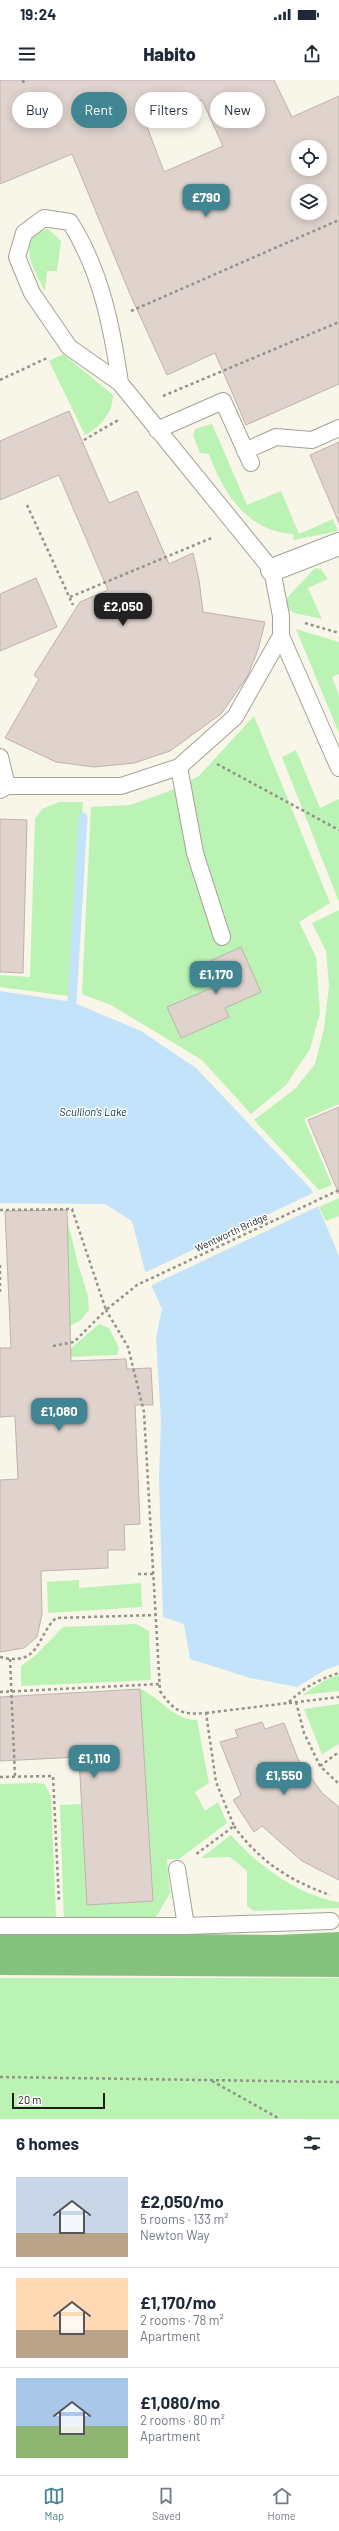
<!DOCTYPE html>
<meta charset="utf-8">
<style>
body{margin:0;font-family:Barlow,sans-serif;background:#f2f2f3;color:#1f2937;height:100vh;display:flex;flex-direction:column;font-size:15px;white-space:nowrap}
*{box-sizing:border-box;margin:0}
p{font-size:13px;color:#747a83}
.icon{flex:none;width:22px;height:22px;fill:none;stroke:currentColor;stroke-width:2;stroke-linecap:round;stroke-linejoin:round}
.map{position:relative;height:2039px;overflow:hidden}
.details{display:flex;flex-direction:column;background:#fff;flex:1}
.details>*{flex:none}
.hud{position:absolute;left:12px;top:12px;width:315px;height:36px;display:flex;gap:8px}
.fabs{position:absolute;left:291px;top:60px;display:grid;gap:8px}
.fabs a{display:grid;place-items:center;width:36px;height:36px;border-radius:50%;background:#fff;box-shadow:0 2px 10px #0003;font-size:20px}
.scale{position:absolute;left:12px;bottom:10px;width:93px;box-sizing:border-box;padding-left:4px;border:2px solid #1d1d18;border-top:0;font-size:11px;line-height:14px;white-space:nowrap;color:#1d1d18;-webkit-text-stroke:3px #fff;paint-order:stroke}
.price{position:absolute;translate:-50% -34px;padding:0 9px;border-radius:8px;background:#408591;color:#fff;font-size:13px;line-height:26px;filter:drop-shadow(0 1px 2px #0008)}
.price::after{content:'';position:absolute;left:50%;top:24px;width:12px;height:9px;margin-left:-6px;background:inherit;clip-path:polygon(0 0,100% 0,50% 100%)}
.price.active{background:#222;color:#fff}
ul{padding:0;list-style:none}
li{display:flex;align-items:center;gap:12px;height:100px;padding:0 16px}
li+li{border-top:1px solid #e0e1e3}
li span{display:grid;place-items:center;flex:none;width:112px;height:80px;border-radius:0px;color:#555}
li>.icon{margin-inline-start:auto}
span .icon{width:48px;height:48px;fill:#fffc;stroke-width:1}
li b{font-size:17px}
h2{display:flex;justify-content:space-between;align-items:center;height:48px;padding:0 16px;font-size:17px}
.tag{padding:0 14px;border-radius:18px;background:#fff;box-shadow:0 2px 10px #0003;font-size:14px;line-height:36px}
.tag.active{background:#408591;color:#fff}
.status{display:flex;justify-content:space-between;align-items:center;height:28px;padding:0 20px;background:#fff;direction:ltr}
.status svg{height:11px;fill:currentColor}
header{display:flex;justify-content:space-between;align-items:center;height:52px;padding:0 16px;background:#fff;font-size:18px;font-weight:800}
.menu{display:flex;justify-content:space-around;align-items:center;height:56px;border-top:1px solid #e0e1e3;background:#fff;font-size:11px;color:#747a83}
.menu a{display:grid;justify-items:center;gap:2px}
.menu .active{color:#408591}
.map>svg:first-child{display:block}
</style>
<div class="status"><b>19:24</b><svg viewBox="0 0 49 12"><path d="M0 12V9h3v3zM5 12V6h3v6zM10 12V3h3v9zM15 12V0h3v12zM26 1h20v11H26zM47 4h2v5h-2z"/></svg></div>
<header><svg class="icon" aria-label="menu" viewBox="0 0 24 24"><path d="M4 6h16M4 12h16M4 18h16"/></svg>Habito<svg class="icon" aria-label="share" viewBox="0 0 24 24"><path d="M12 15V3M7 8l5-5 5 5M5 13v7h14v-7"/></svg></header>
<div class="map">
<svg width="339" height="2039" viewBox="0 0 339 2039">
<rect width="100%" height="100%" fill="#f8f5e9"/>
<path fill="#baf3b3" d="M 48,149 L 61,161 L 57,191 L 47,191 L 45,211 C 34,191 14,157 48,149 Z
M 63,274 L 113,315 C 113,332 100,348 85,355 L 49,281 Z
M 212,344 L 247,425 L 281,411 L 299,454 L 333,439 L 338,451 L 294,460 L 293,454 C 247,451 223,413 209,374 L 200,373 L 193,355 L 195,349 Z
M 315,488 L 321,489 L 328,499 L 308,508 L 322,539 L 294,533 L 286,527 L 287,518 Z
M 296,549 L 339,562 L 339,594 L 332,597 L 339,615 L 339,653 Z
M 254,636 L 330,823 L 299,842 L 316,877 L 320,933 L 310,969 L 286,1005 L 251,1034 L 202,980 L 111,925 L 82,914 L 91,727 L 130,725 L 167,712 L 199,696 Z
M 296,670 L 320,728 L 339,719 L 339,822 L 282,677 Z
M 59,722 L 83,722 L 69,916 L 0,907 L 0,895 L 30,897 L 35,739 L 42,729 Z
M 339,830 L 339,1024 L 304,1039 L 332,1105 L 319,1110 L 254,1040 L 295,1009 L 315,984 L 324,949 L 329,906 L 326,871 L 312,843 Z
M 339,1118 L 339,1136 L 326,1141 L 319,1127 Z
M 67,1139 L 78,1184 L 88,1216 L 89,1230 L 81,1240 L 70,1246 Z
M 99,1244 L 109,1248 L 119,1268 L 117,1275 L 67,1277 L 69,1270 Z
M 79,1500 L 79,1508 L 141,1503 L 142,1527 L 48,1533 L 47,1502 Z
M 136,1544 L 149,1551 L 151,1600 L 21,1606 L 21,1586 L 36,1575 L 63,1547 Z
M 339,1595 L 339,1611 L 302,1615 L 325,1600 Z
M 140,1609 C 162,1618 172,1640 197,1640 L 209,1703 L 195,1712 L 205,1731 L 218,1722 L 227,1743 L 179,1779 L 167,1779 L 170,1813 L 156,1837 L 64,1841 L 60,1725 L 81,1724 L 87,1825 L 152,1821 Z
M 339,1624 L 339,1664 L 322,1674 L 304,1629 Z
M 36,1703 L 45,1704 L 51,1717 L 56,1837 L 0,1837 L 0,1704 Z
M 231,1755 C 257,1785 299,1816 339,1822 L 339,1828 L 254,1831 L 247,1826 L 247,1791 L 230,1777 L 201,1778 Z
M 0,1898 L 339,1898 L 339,2039 L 0,2039 Z"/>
<path fill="#85c27e" d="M 0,1852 L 277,1855 L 339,1852 L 339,1897 L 0,1895 Z"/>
<path fill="#c2e3f9" d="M 0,911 L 72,922 L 141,951 L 196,988 L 311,1109 L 339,1176 L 339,1585 L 325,1590 L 297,1607 L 250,1598 L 190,1579 L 184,1544 L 163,1537 L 159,1397 L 161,1341 L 156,1258 L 162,1229 L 145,1191 L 132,1141 L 105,1124 L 0,1123 Z"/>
<path fill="#f8f5e9" d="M 315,1112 L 321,1125 L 150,1206 L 144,1193 Z"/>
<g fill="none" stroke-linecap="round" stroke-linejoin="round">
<path stroke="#c2e3f9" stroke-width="9" d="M 72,922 L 83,737"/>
</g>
<path fill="#e0d3ce" stroke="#bfb2ae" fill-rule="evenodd" d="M 0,0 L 274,0 L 292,37 L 339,16 L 339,304 L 246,345 L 215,273 L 167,295 L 130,214 L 72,74 L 0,104 ZM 202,20 L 223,66 L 164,92 L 146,44 ZM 298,67 L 320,67 L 320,89 L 298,89 ZM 298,111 L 320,111 L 320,133 L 298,133 Z
M 69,331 L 109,423 L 137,411 L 169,484 L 193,473 L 199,500 L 203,532 L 265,542 L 258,570 L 247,597 L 221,634 L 170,671 L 134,683 L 94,687 L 56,682 L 5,658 L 39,599 L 34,595 L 80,522 L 108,510 L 59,395 L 0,420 L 0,361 Z
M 339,362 L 339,443 L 310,375 Z
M 36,498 L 57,547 L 0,571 L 0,514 Z
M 0,739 L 27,740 L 23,893 L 0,892 Z
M 241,867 L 261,912 L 225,928 L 229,937 L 181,958 L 167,927 L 219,905 L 208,882 Z
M 339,1027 L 339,1114 L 308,1040 Z
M 67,1130 L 71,1281 L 126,1279 L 127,1289 L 151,1288 L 153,1325 L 135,1325 L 140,1444 L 124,1445 L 125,1470 L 108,1470 L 108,1488 L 41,1491 L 42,1534 L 37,1557 L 24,1568 L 0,1572 L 0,1400 L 18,1399 L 15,1336 L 0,1337 L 0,1268 L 11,1268 L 5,1131 Z
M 140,1609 L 153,1821 L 87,1825 L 79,1677 L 0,1681 L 0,1617 Z
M 262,1642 L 265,1649 L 284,1643 L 298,1679 L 322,1713 L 339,1727 L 339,1800 L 302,1781 L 262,1746 L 254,1752 L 233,1720 L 241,1715 L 220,1662 L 238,1657 L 235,1650 Z"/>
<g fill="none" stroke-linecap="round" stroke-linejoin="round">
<g stroke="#a4a297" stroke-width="18">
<path id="lane" d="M 157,350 L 223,321 L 251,383
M 245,371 L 276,357 L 312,360 L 339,348
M 281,556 L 339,688
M 0,677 L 7,706
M 179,687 L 195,773 L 222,857
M 0,710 L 7,706 L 121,706 L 179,687 L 235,637 L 281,556 L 281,536 L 272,490 L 120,303 L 69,267 L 32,213 L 17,177 L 24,153 L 44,138 L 70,142 C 101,191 112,247 120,303
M 177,1789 L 186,1846
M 0,1846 L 186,1846 L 331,1841"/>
</g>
<g stroke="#a4a297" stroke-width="24">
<path id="street" d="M 272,490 L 339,464"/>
</g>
<path stroke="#949289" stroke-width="2.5" stroke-dasharray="3 3" stroke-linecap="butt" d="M 23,0 L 24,5
M 131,231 L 339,140
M 0,300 L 47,278
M 163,316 L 339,242
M 84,360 L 120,339
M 27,425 L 73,525
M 70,517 L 214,457
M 305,543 L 339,553
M 217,684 L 339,750
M 0,1130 L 72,1129 L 106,1230 L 137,1205 L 339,1110
M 0,1185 L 0,1215
M 53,1266 L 74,1262 L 106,1230 L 128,1267 L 144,1332 L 160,1611 C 174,1631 180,1635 206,1633 L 216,1702 L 234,1746 L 195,1775
M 138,1494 L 154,1494
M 0,1577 C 41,1587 36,1556 56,1538 L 156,1535
M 10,1579 L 15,1697
M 0,1612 L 160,1604
M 296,1622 L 304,1653 L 320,1686 L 339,1704
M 289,1623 L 339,1617
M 206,1633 L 288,1623 C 303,1608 319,1599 339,1593
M 320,1686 L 339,1672
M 0,1697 L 53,1696 L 59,1822
M 234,1746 C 259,1781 290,1801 330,1815
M 0,1997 L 339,2002
M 212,2001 L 280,2039"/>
<use href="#lane" stroke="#fff" stroke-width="16"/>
<use href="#street" stroke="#fff" stroke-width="22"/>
</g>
<g text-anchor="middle" stroke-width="3" stroke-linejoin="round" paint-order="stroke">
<g font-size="10" fill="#1d1d18" stroke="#fff">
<text transform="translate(231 1152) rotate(-25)" y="4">Wentworth Bridge</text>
</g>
<g font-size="11" font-style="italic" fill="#052d42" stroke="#fff">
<text x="93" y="1036">Scullion's Lake</text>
</g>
</g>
</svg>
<div class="fabs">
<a><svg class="icon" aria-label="locate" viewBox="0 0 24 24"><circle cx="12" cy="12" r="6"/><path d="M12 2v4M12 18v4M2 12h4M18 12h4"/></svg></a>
<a><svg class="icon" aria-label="layers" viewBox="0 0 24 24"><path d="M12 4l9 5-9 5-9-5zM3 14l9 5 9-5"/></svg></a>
</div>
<div class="scale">20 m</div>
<b class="price" style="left:206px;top:138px">£790</b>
<b class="price active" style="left:123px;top:547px">£2,050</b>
<b class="price" style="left:216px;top:915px">£1,170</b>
<b class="price" style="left:59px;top:1352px">£1,080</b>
<b class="price" style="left:94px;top:1699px">£1,110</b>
<b class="price" style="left:284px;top:1716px">£1,550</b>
<div class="hud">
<a class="tag">Buy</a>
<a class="tag active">Rent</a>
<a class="tag">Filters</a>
<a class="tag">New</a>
</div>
</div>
<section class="details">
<h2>6 homes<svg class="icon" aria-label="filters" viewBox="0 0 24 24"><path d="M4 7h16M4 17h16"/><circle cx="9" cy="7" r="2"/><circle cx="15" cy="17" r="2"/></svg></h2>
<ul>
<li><span style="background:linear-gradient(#c9d6e8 70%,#b9a48a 0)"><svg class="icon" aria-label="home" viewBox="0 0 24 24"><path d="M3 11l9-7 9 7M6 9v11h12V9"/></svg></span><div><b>£2,050/mo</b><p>5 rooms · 133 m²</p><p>Newton Way</p></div></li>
<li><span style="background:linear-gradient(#ffd9b3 65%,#b9a48a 0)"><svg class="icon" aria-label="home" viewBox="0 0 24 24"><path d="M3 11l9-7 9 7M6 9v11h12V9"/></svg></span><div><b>£1,170/mo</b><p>2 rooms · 78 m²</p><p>Apartment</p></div></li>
<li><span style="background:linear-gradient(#a9c7e8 60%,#8fb573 0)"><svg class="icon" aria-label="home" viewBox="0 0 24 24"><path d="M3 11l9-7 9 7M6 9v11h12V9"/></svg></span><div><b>£1,080/mo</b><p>2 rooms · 80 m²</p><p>Apartment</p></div></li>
</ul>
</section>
<nav class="menu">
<a class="active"><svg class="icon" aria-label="map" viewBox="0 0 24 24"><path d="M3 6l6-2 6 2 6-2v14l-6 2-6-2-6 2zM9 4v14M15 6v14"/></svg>Map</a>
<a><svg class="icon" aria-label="saved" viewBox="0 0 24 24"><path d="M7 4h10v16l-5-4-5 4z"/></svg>Saved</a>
<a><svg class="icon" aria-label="home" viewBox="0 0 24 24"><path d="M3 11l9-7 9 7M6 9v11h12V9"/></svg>Home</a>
</nav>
